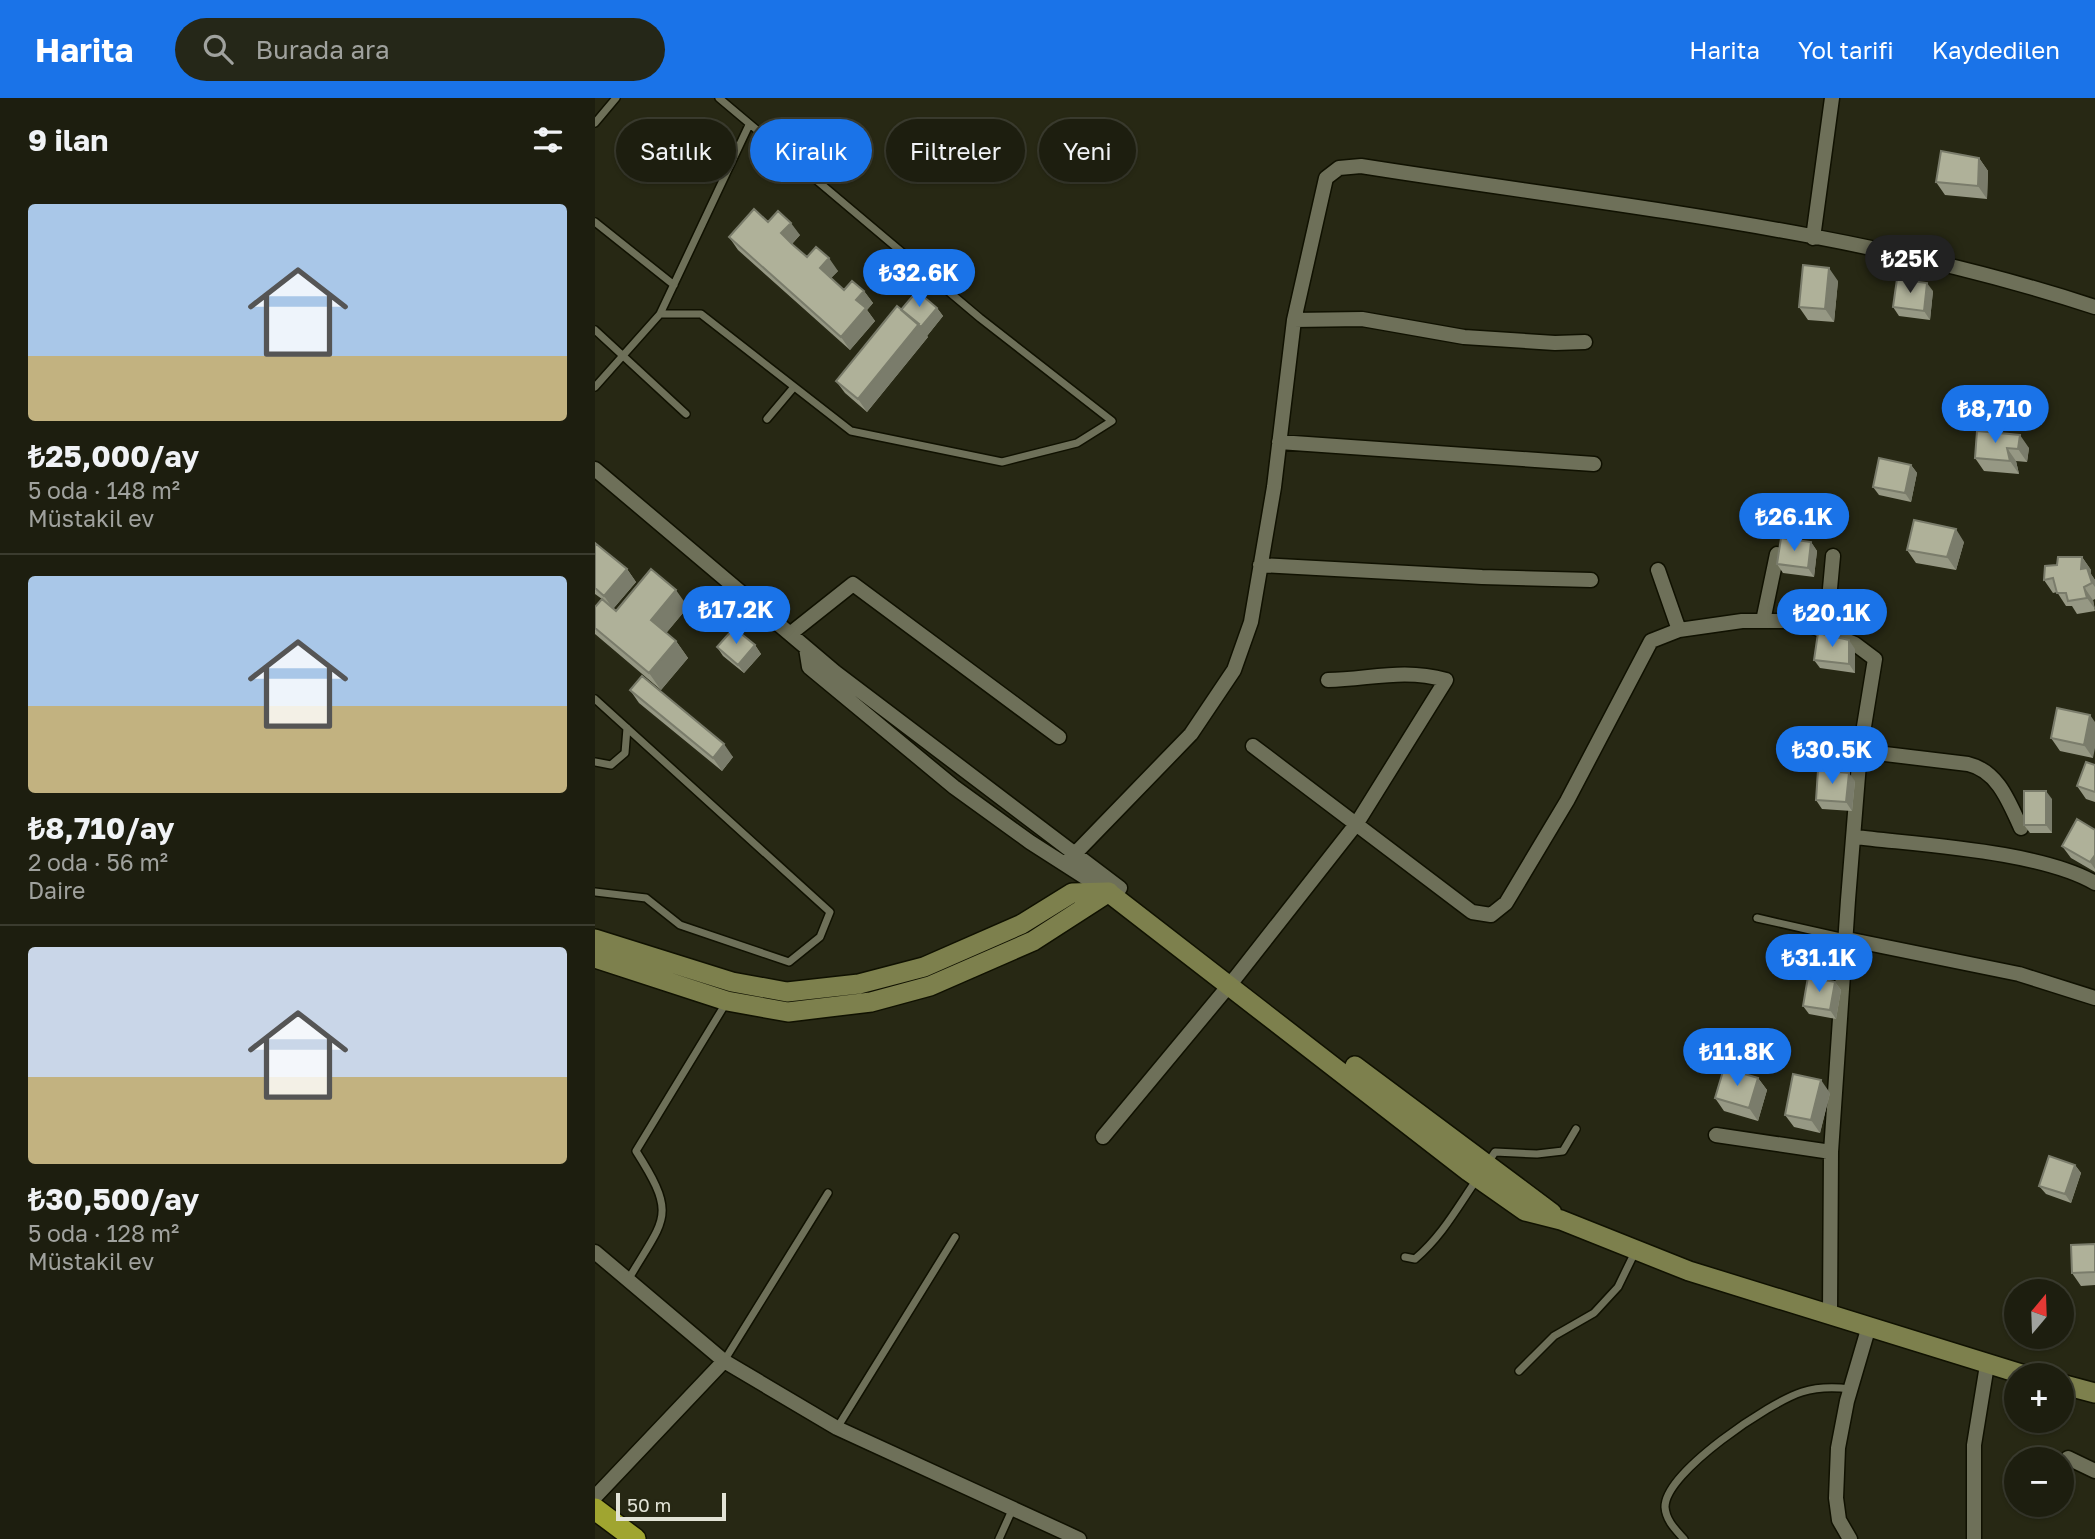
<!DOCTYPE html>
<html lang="tr">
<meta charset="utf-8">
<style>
body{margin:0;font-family:"Golos Text",sans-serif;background:#252718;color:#f1f3f6;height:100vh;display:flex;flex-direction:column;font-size:26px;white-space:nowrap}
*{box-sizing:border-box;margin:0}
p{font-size:23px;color:#a0a29e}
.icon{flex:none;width:38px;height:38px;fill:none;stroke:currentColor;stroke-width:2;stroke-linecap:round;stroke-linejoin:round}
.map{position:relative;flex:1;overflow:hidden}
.sheet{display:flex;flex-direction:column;background:#1d1e0f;width:595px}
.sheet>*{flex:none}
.top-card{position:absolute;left:21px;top:21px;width:665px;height:63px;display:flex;gap:14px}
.needle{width:46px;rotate:19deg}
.buttons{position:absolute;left:1409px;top:1181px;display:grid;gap:14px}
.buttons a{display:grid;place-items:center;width:70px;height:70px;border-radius:50%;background:#1d1e0f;box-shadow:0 2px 5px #0004,0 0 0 2px #3b3c2f;font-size:35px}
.scale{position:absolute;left:21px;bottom:18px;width:110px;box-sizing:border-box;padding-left:7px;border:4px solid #e2e3d6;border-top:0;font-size:19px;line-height:24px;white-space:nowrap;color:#e2e3d6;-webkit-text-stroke:5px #272814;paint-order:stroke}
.price{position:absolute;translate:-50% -60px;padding:0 16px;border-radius:24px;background:#1a73e8;color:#fff;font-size:23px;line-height:46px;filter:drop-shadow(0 2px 4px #0008)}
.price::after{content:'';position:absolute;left:50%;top:42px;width:21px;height:16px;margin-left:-10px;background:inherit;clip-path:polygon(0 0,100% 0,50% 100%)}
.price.active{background:#222;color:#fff}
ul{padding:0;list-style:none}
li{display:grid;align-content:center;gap:14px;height:371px;padding:0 28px}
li+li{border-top:2px solid #3b3c2f}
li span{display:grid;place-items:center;height:217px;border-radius:7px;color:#555}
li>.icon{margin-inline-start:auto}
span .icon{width:126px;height:126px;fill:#fffc;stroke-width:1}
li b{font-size:30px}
h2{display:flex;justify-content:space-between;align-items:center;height:84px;padding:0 28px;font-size:30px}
.tag{padding:0 24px;border-radius:32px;background:#1d1e0f;box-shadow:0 2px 5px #0004,0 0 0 2px #3b3c2f;font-size:24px;line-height:63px}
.tag.active{background:#1a73e8;color:#fff}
header{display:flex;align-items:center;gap:42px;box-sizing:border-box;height:98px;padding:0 35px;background:#1a73e8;color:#fff}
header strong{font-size:33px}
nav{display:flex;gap:38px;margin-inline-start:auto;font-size:24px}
.search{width:490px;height:63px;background:#252718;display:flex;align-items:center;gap:18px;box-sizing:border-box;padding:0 24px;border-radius:38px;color:#a0a29e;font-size:26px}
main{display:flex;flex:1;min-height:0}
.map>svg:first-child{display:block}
</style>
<header>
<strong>Harita</strong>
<div class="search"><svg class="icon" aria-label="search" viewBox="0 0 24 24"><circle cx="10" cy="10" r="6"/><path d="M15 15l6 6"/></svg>Burada ara</div>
<nav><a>Harita</a><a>Yol tarifi</a><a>Kaydedilen</a></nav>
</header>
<main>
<section class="sheet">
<h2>9 ilan<svg class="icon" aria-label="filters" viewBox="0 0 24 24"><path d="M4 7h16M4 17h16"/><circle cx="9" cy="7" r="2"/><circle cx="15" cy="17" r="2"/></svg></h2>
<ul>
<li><span style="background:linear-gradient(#a9c7e8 70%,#c2b280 0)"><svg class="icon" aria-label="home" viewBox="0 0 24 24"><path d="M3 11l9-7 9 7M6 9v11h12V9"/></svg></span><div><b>₺25,000/ay</b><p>5 oda · 148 m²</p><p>Müstakil ev</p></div></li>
<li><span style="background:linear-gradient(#a9c7e8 60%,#c2b280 0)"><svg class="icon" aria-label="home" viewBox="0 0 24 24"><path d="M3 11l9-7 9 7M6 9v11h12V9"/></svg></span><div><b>₺8,710/ay</b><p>2 oda · 56 m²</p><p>Daire</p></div></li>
<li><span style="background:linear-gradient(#c9d6e8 60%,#c2b280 0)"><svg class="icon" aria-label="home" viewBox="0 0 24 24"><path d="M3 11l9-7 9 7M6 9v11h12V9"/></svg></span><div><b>₺30,500/ay</b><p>5 oda · 128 m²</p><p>Müstakil ev</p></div></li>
</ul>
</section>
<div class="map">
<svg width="1500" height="1441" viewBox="0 0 1500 1441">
<rect width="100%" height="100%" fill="#272814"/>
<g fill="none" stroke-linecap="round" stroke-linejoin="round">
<g stroke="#101101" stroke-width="10">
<path id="lane" d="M 0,25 L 21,0
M 0,124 L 79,187
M 65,216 L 106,216 L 256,333 L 407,364 L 482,345 L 517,323 L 385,220 L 124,0
M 0,232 L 91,316
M 0,289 L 65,216 L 154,27
M 172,321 L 199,289
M 0,601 L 235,814 L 225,839 L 194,864 L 85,827 L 51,800 L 0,794
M 0,664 L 16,667 L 30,655 L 32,630
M 1162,820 L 1250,840
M 892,1066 L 900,1054 L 942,1056 L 968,1053 L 981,1031
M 810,1159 L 820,1161 C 847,1138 862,1110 882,1081
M 33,1182 C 70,1119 83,1119 41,1053 L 131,905
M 129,1263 L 233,1095
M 924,1273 L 959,1238 L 999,1215 L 1023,1189 L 1040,1154
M 242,1330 L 360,1139
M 404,1441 L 418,1410
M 1089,1441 C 1081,1432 1071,1423 1070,1409 C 1070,1374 1175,1304 1207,1294 C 1223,1289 1239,1289 1255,1291"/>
</g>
<g stroke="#101101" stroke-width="17">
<path id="street" d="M 1218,140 L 1237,0
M 699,222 L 767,221 L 869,239 L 960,245 L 990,244
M 684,344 L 999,366
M 0,371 L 240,574 L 525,790
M 665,467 L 887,479 L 996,482
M 1063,472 L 1084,532
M 1168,523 L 1182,456
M 1231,534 L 1238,458
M 195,536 L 258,486 L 464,639
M 211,550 L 214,569 L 359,689 L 435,744 L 513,794
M 658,648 L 877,814 L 896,817 L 911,805 L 972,703 L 1056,543 L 1084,532 L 1147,523 L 1204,523 L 1260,546 L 1280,561 L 1265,653 L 1253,802 L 1236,1054 L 1235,1215
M 1265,653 L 1373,666 C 1403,673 1414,704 1426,730
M 1260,739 C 1326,747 1445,753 1500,785
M 470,766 L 596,636 L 639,572 L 656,524 L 679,389 L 699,222 L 731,80 L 744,70 L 766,68 C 1012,107 1263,131 1500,209
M 1252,841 L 1424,876 L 1500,900
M 1121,1037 L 1236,1054
M 508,1039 L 641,879 L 762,725 L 851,582 C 808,570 776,581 733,582
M 0,1154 L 129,1263 L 242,1330 L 484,1441
M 1473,1360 L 1500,1373
M 0,1399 L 129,1263
M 1255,1441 L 1244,1422 L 1241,1400 L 1243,1350 L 1252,1303 L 1274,1228
M 1379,1441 L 1379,1347 L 1392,1267"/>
</g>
<g stroke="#101101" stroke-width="22">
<path id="secondary" d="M 0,841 L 137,884 L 192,894 L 264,886 L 329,869 L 427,826 L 477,795 L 513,794 L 873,1073 L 930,1113 L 966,1122 L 1094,1173 L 1433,1278
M 0,860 L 132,903 L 193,914 L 276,904 L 335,888 L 438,843 L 514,794
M 760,968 L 957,1115
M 1466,1286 L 1500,1295"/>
</g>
<g stroke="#101101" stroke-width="24">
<path id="highway" d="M 0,1411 L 40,1441"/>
</g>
<use href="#lane" stroke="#6e7059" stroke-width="7"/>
<use href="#street" stroke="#6e7059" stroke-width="14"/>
<use href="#secondary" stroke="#7d804d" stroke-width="19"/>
<use href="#highway" stroke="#a0a530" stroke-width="21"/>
</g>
<path fill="#969884" d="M 1384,60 L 1393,73 L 1392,101 L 1350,97 L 1341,84 Z
M 173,124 L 205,137 L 197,146 L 212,159 L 243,173 L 236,180 L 249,192 L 269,193 L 278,205 L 272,212 L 280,223 L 255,252 L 143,152 L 134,139 Z
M 1243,183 L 1239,224 L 1213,222 L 1204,209 Z
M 1338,193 L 1335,222 L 1304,218 L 1298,209 Z
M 342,210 L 348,218 L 332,238 L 333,239 L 272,314 L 250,295 L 241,283 L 306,212 Z
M 1382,333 L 1434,350 L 1432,364 L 1421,363 L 1424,376 L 1389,373 L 1380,360 Z
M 1316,367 L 1322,375 L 1316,404 L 1284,397 L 1278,389 Z
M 1216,444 L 1222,453 L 1219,479 L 1188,475 L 1182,466 Z
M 1369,444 L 1361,472 L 1321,465 L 1312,452 Z
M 0,445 L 32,471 L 41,484 L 18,511 L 21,513 L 93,509 L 71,535 L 81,543 L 93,560 L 66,592 L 0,536 L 0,509 L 7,501 L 0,496 Z
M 1487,459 L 1496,472 L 1496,476 L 1500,482 L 1500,501 L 1498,502 L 1500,513 L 1482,516 L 1477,508 L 1471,508 L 1462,494 L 1458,495 L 1449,482 L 1462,467 Z
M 160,547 L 166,556 L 149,575 L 128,558 L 122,549 Z
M 1260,551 L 1260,575 L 1225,570 L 1219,562 Z
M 35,592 L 138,659 L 127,673 L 44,605 Z
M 1495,617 L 1498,660 L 1465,653 L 1456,640 Z
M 1500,667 L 1500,704 L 1491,701 L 1482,688 Z
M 1260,683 L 1257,713 L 1227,711 L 1221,702 Z
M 1457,701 L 1457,735 L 1435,735 L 1429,727 Z
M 1500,732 L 1500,774 L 1476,760 L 1467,748 Z
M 1240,884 L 1246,892 L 1241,921 L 1214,916 L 1208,908 Z
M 1163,980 L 1172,992 L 1163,1023 L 1129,1013 L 1120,1000 Z
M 1235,995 L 1225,1035 L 1199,1029 L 1190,1017 Z
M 1480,1067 L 1486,1075 L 1476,1105 L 1451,1096 L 1444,1088 Z
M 1500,1146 L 1500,1187 L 1486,1188 L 1477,1175 Z"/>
<path fill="#7a7c6b" d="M 1384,60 L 1393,73 L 1392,101 L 1383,88 Z
M 196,125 L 205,137 L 195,148 L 186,135 Z
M 234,160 L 243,173 L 234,182 L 225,170 Z
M 1234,170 L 1243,183 L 1239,224 L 1230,211 Z
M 1332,185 L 1338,193 L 1335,222 L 1329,213 Z
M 269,193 L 278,205 L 272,212 L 280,223 L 255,252 L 246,239 L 261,202 Z
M 342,210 L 348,218 L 332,238 L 333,239 L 272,314 L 263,301 L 324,226 Z
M 1425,337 L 1434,350 L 1432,364 L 1423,351 Z
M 1412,350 L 1421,363 L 1424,376 L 1415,363 Z
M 1316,367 L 1322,375 L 1316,404 L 1310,395 Z
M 1361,431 L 1369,444 L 1361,472 L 1352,459 Z
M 1216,444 L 1222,453 L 1219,479 L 1213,470 Z
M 1487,459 L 1496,472 L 1496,476 L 1500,482 L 1500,489 L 1486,471 Z
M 32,471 L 41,484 L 18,511 L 9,498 Z
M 1489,489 L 1498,502 L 1500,511 L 1492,500 Z
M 81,492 L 93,509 L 68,539 L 56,522 Z
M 1254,542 L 1260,551 L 1260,575 L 1254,566 Z
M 81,543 L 93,560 L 66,592 L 54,575 Z
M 160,547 L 166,556 L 149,575 L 143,567 Z
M 1495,617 L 1500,624 L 1500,650 L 1498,660 L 1489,647 Z
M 129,646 L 138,659 L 127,673 L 118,660 Z
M 1254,675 L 1260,683 L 1257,713 L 1251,704 Z
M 1451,693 L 1457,701 L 1457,735 L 1451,727 Z
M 1500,757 L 1500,771 L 1495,764 Z
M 1240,884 L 1246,892 L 1241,921 L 1235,912 Z
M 1163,980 L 1172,992 L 1163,1023 L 1154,1010 Z
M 1226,982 L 1235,995 L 1225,1035 L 1216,1022 Z
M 1480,1067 L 1486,1075 L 1476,1105 L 1470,1096 Z"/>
<path fill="#afb199" stroke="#7a7c6b" stroke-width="2" d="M 1346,53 L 1384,60 L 1383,88 L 1341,84 Z
M 159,111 L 173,124 L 183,113 L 196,125 L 186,135 L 198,147 L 212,159 L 221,149 L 234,160 L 225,170 L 249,192 L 257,183 L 269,193 L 261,202 L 271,210 L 246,239 L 134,139 Z
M 1208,167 L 1234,170 L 1230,211 L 1204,209 Z
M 1302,181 L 1332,185 L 1329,213 L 1298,209 Z
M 322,193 L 342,210 L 326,229 L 306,212 Z
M 302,208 L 324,226 L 263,301 L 241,283 Z
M 1382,333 L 1425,337 L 1423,351 L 1412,350 L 1415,363 L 1380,360 Z
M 1284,360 L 1316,367 L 1310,395 L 1278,389 Z
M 1319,422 L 1361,431 L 1352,459 L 1312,452 Z
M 1186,440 L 1216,444 L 1213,470 L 1182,466 Z
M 0,445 L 32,471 L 9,498 L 0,490 Z
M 1463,459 L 1487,459 L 1486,471 L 1492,470 L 1497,485 L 1489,489 L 1492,500 L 1473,503 L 1471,495 L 1462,495 L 1458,480 L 1449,482 L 1450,468 L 1462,467 Z
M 56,471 L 81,492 L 56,522 L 81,543 L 54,575 L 0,530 L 0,509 L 7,501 L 21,513 Z
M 139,530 L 160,547 L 143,567 L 122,549 Z
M 1223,535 L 1254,542 L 1254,566 L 1219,562 Z
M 47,578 L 129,646 L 118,660 L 35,592 Z
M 1462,610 L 1495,617 L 1489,647 L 1456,640 Z
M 1491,664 L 1500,667 L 1500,694 L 1482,688 Z
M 1223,672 L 1254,675 L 1251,704 L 1221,702 Z
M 1429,693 L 1451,693 L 1451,727 L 1429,727 Z
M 1482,721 L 1500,732 L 1500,757 L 1495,764 L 1467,748 Z
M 1213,879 L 1240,884 L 1235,912 L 1208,908 Z
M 1129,970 L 1163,980 L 1154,1010 L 1120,1000 Z
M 1198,976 L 1226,982 L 1216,1022 L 1190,1017 Z
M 1454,1058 L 1480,1067 L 1470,1096 L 1444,1088 Z
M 1500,1146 L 1500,1174 L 1477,1175 L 1476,1147 Z"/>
</svg>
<div class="buttons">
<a><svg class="needle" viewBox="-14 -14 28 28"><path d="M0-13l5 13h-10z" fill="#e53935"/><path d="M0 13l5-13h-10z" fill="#a0a29e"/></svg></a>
<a>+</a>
<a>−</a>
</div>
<div class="scale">50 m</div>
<b class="price active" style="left:1315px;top:197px">₺25K</b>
<b class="price" style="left:324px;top:211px">₺32.6K</b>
<b class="price" style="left:1400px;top:347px">₺8,710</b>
<b class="price" style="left:1199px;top:455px">₺26.1K</b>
<b class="price" style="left:141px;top:548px">₺17.2K</b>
<b class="price" style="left:1237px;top:551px">₺20.1K</b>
<b class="price" style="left:1237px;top:688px">₺30.5K</b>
<b class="price" style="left:1224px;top:896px">₺31.1K</b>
<b class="price" style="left:1142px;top:990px">₺11.8K</b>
<div class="top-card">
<a class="tag">Satılık</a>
<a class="tag active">Kiralık</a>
<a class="tag">Filtreler</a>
<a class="tag">Yeni</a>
</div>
</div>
</main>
